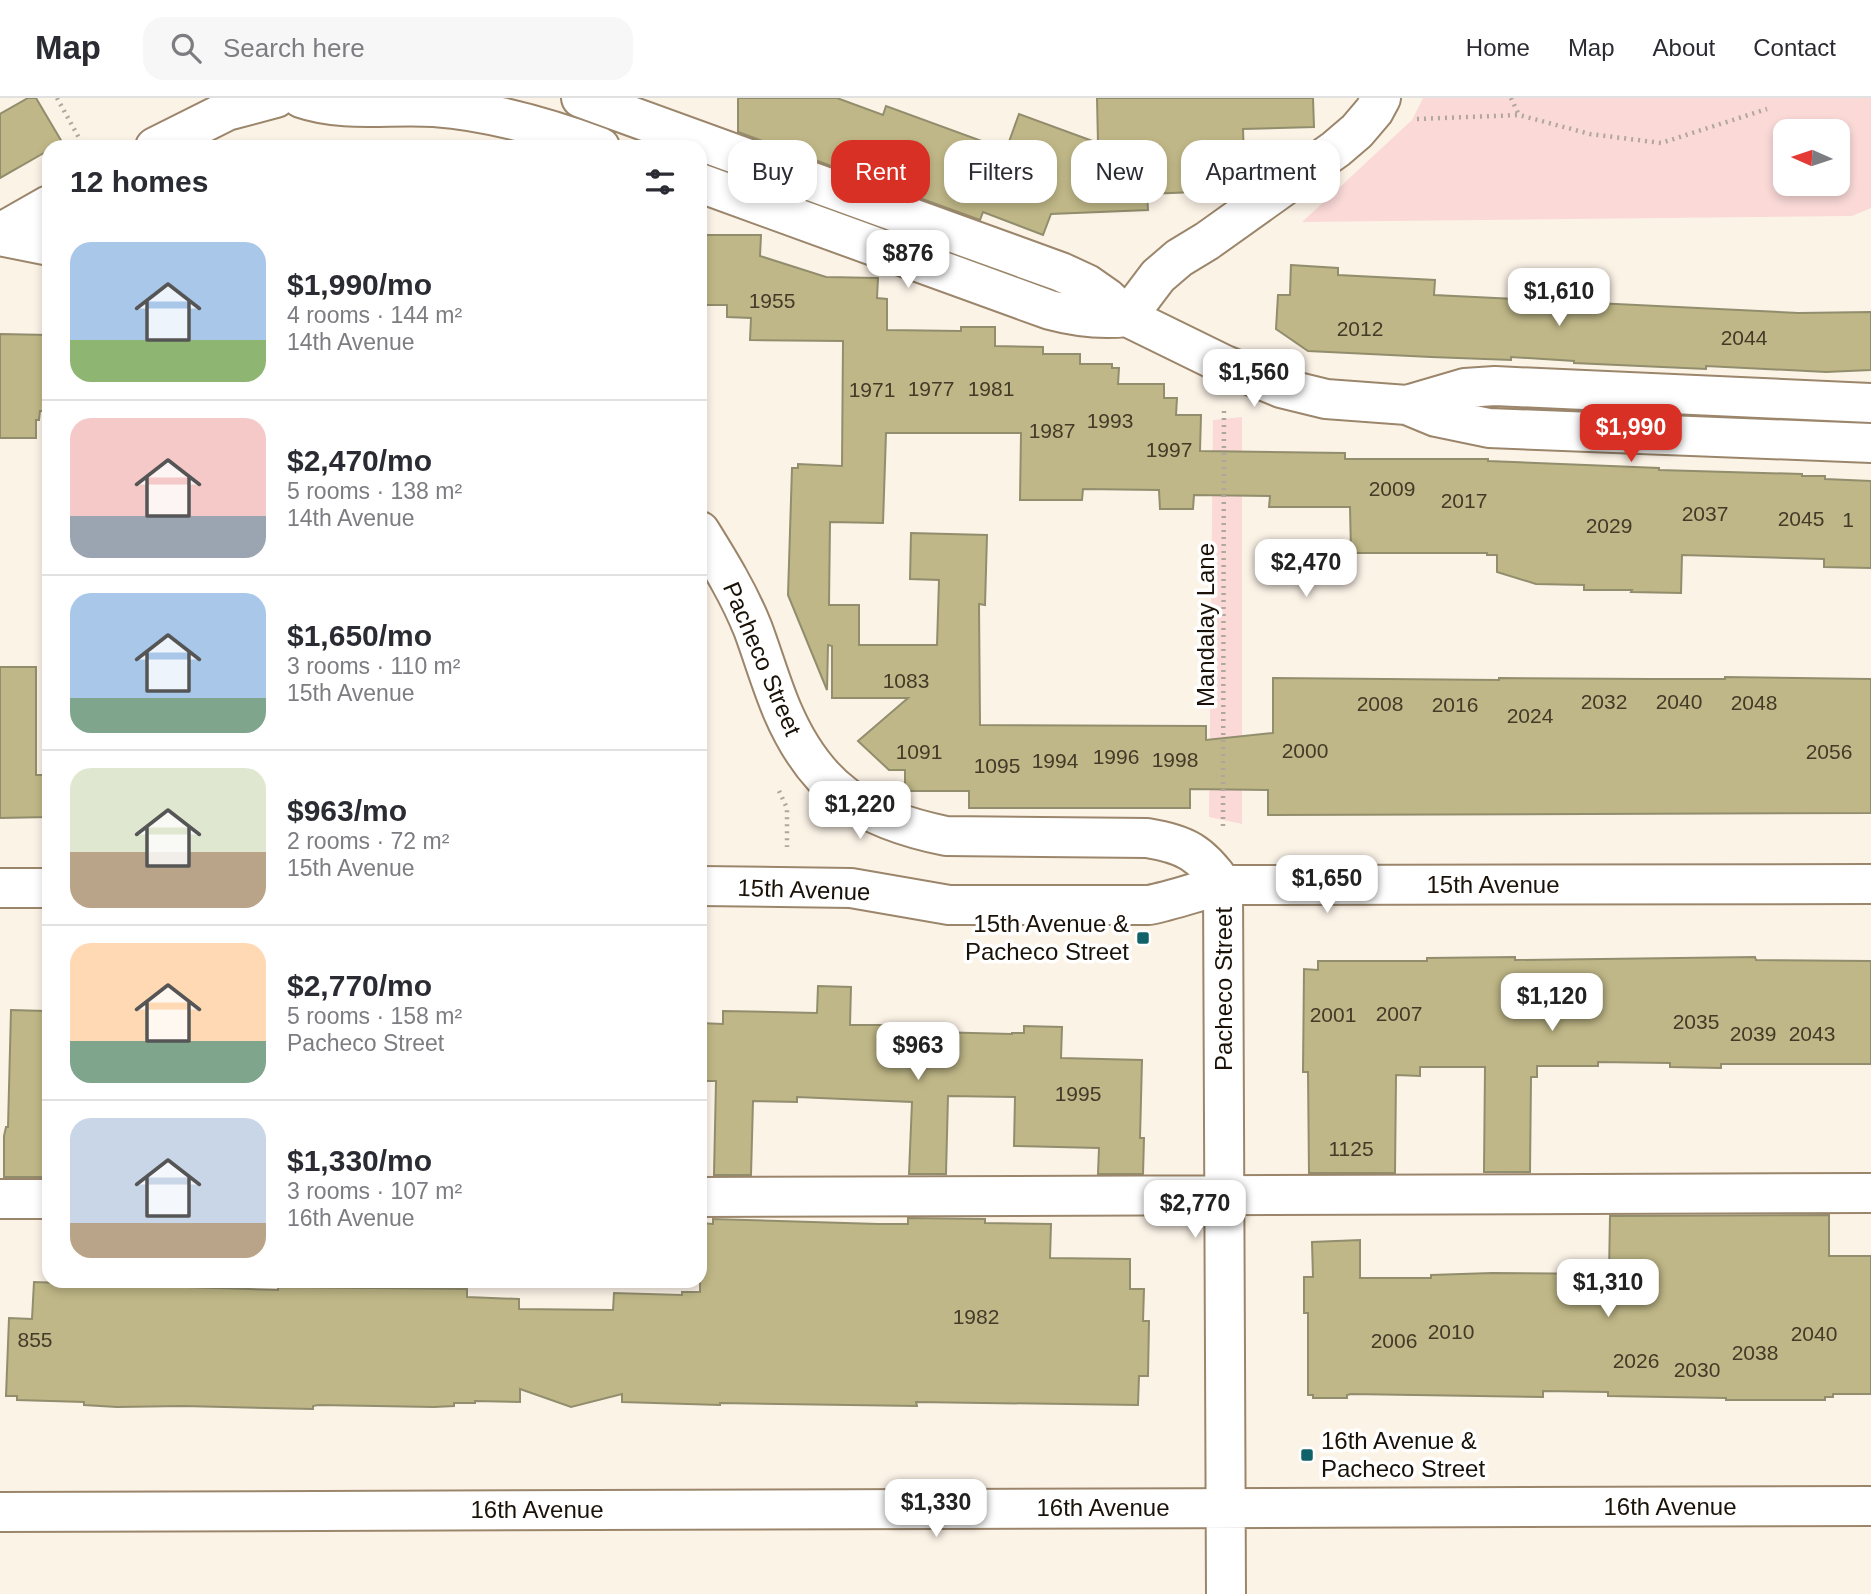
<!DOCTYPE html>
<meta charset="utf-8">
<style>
body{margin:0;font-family:Arial,sans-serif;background:#f7f7f7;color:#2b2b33;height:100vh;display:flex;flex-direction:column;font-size:26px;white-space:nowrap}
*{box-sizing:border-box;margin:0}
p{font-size:23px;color:#7c7c81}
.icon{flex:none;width:38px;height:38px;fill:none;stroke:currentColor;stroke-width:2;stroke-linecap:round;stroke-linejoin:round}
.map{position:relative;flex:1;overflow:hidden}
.drawer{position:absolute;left:42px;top:42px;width:665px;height:1148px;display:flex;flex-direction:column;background:#fff;border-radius:21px;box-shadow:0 4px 10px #0003}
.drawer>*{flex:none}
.top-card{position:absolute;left:728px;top:42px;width:665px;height:63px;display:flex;gap:14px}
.needle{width:46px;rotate:273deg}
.fabs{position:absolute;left:1773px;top:21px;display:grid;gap:14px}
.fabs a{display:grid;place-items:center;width:77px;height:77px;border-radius:14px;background:#fff;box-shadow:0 4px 10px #0003;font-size:35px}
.price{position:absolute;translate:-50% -60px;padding:0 16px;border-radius:14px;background:#fff;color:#222;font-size:23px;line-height:46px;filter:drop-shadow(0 2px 4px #0008)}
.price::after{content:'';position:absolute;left:50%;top:42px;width:21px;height:16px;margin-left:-10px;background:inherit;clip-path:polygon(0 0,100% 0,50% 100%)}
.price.current{background:#d93025;color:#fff}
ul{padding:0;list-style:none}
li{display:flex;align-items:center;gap:21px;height:175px;padding:0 28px}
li+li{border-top:2px solid #e1e1e2}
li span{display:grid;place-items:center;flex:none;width:196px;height:140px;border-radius:21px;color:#555}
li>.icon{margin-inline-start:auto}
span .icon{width:84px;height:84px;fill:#fffc;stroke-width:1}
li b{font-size:30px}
h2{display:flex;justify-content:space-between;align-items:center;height:84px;padding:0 28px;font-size:30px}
.tag{padding:0 24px;border-radius:21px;background:#fff;box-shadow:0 4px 10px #0003;font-size:24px;line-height:63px}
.tag.current{background:#d93025;color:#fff}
header{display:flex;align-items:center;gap:42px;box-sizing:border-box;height:98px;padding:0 35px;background:#fff;border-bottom:2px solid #e1e1e2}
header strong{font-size:33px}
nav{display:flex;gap:38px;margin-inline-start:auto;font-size:24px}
.search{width:490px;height:63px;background:#f7f7f7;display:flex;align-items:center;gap:18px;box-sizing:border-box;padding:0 24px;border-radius:21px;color:#7c7c81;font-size:26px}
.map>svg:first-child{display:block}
</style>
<header>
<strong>Map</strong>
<div class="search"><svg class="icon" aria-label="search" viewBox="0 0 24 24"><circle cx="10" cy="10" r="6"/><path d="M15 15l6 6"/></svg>Search here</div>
<nav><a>Home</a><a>Map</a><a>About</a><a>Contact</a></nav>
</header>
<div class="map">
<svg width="1871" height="1496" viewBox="0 0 1871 1496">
<rect width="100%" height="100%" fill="#fcf3e7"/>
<path fill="#fad9d7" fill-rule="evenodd" d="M 1423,0 L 1871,0 L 1871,110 L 1852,118 L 1302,124 L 1412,22 ZM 1838,33 L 1838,86 L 1785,86 L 1785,33 Z
M 1242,319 L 1242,726 L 1209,719 L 1213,322 Z"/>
<path fill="#bfb787" stroke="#928d6d" stroke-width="2" d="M 28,0 L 36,0 L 62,44 L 49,49 L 49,52 L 0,80 L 0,16 Z
M 738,0 L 837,0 L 883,17 L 886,8 L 1006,52 L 1019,16 L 1098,45 L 1097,0 L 1313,0 L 1314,29 L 1243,31 L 1244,60 L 1194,62 L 1195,94 L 1147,96 L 1148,112 L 1051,116 L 1043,137 L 983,114 L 980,122 L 738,34 Z
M 700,137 L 761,137 L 760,158 L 826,179 L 878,180 L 877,200 L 887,201 L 887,232 L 961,233 L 961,229 L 995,229 L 995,248 L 1043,249 L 1043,256 L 1080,256 L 1080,266 L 1112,266 L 1112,270 L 1119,270 L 1118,286 L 1164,286 L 1164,300 L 1177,300 L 1176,317 L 1201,317 L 1200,353 L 1345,355 L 1345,361 L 1488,361 L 1488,363 L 1659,370 L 1659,372 L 1802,376 L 1802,378 L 1825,378 L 1825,381 L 1871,383 L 1871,470 L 1824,469 L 1824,461 L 1682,457 L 1681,495 L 1631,494 L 1632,492 L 1584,492 L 1584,487 L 1536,486 L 1497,474 L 1497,457 L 1487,457 L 1487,455 L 1351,455 L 1350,409 L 1269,409 L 1270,398 L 1194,397 L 1193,411 L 1160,411 L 1159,392 L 1083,391 L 1082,402 L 1020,402 L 1021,335 L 886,335 L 883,425 L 830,424 L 829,507 L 859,507 L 859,547 L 937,547 L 939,482 L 910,481 L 911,435 L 987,437 L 985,507 L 979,506 L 980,627 L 1206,628 L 1206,642 L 1273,635 L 1273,580 L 1499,582 L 1499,580 L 1649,581 L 1725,581 L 1725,579 L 1871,581 L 1871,715 L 1268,717 L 1268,692 L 1190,691 L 1190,710 L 969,710 L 969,693 L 905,693 L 905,672 L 889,672 L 858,643 L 908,600 L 832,600 L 832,548 L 828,547 L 827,592 L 788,497 L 792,370 L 798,370 L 798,366 L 842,368 L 843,243 L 750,242 L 751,220 L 727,219 L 727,207 L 700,207 Z
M 1291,167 L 1338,170 L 1338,177 L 1435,182 L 1434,197 L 1798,215 L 1871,214 L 1871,272 L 1826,274 L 1706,268 L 1706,271 L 1574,265 L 1574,263 L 1511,259 L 1511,262 L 1431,259 L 1308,253 L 1276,231 L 1278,197 L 1290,197 Z
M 0,236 L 49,237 L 49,313 L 40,313 L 39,322 L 36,322 L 36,340 L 0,340 Z
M 0,569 L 36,569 L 36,677 L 49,677 L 49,719 L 0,720 Z
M 1515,859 L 1515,862 L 1755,859 L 1756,862 L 1871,863 L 1871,966 L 1721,966 L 1721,970 L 1670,969 L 1670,965 L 1598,964 L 1598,968 L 1537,968 L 1537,979 L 1531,979 L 1530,1074 L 1484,1074 L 1485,969 L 1420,969 L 1420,978 L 1396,977 L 1395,1075 L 1309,1075 L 1308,974 L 1303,974 L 1304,871 L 1318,872 L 1318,863 L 1427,863 L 1427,860 Z
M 818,888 L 851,889 L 850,927 L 890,927 L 894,933 L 1012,936 L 1012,935 L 1024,935 L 1024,928 L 1062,929 L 1061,960 L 1142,962 L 1140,1040 L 1144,1040 L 1143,1076 L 1098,1076 L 1099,1050 L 1014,1048 L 1015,999 L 948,998 L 946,1076 L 909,1076 L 912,1004 L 797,999 L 797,1004 L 753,1003 L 751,1077 L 714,1077 L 716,983 L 700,983 L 700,925 L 723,926 L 723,913 L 817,915 Z
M 11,912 L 45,913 L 45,929 L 49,929 L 49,1079 L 4,1079 L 4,1038 L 6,1029 L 8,1029 Z
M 1829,1117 L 1829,1158 L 1871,1158 L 1871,1296 L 1833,1296 L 1833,1299 L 1825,1299 L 1825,1302 L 1726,1302 L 1726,1300 L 1608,1298 L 1608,1294 L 1543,1293 L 1543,1299 L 1351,1296 L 1347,1297 L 1347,1300 L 1313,1300 L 1313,1297 L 1308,1297 L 1308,1215 L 1304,1215 L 1304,1179 L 1313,1179 L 1312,1144 L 1360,1142 L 1360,1180 L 1431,1180 L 1431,1177 L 1492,1175 L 1609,1176 L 1610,1118 Z
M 908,1120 L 985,1121 L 985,1125 L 1051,1126 L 1050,1160 L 1130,1161 L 1130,1191 L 1144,1191 L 1143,1223 L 1149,1223 L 1148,1278 L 1139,1278 L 1138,1307 L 916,1304 L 917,1308 L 720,1305 L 720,1307 L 622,1304 L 622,1296 L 571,1309 L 520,1291 L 520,1304 L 475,1303 L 475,1305 L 454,1305 L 454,1308 L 434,1309 L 318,1307 L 313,1308 L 313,1311 L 183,1308 L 117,1309 L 84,1307 L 84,1304 L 17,1302 L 17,1298 L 6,1298 L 9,1220 L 32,1221 L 34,1184 L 278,1192 L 278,1189 L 467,1191 L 467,1199 L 519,1201 L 519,1211 L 613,1212 L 614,1195 L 682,1197 L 682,1194 L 700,1194 L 700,1125 L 713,1126 L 713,1121 L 878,1126 L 908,1126 Z"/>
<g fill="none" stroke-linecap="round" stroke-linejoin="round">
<g stroke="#9b866b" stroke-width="42">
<path id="minor" d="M 301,0 C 345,15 389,6 434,9 C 491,13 546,29 600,49
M 581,0 L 1061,174 L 1087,186 L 1107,200 L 1127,219 L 1225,267 L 1281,290 L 1326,301 L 1407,307 L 1436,319 L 1489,330 L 1871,345
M 155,49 L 227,13 L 276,0
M 700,85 L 1050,212 C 1076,219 1100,222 1127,219
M 0,135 L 49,107
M 0,138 L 49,148
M 1127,219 L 1158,178 L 1179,160 L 1207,143 L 1336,51 L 1357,33 L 1374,13 L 1381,0
M 1407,307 L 1465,290 L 1495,288 L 1871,305
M 700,433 C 720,465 739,496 753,531 C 763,558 771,586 782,612 C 816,692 863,721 946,738 L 1147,740 C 1185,746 1201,755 1223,787 L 1226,1496
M 700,788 L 851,790 L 949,807 L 1149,807 C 1174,802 1198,793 1223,787 L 1871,786
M 0,790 L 49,790
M 700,1099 L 1871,1095
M 0,1101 L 49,1101
M 0,1414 L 1871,1408"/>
</g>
<path stroke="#b0a79c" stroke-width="4.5" stroke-dasharray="2 5" stroke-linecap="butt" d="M 57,0 L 84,49
M 1511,0 L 1519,17
M 1417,21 L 1519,17 L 1590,36 L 1661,45 L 1767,11
M 779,693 L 787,710 L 787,749
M 1223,728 L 1224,310"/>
<use href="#minor" stroke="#fff" stroke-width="38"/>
</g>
<g fill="#116168" stroke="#fff" stroke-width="2.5">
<rect x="1136" y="833" width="14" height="14" rx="3.5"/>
<rect x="1300" y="1350" width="14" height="14" rx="3.5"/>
</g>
<g text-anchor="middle" stroke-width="7" stroke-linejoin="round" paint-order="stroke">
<g font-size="21" fill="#433b28">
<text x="772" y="210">1955</text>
<text x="1360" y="238">2012</text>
<text x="1744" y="247">2044</text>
<text x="931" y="298">1977</text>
<text x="991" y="298">1981</text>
<text x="872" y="299">1971</text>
<text x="1110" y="330">1993</text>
<text x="1052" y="340">1987</text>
<text x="1169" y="359">1997</text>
<text x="1392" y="398">2009</text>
<text x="1464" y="410">2017</text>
<text x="1705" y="423">2037</text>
<text x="1801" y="428">2045</text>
<text x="1848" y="429">1</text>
<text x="1609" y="435">2029</text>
<text x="906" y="590">1083</text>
<text x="1604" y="611">2032</text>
<text x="1679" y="611">2040</text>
<text x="1754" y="612">2048</text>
<text x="1380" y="613">2008</text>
<text x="1455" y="614">2016</text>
<text x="1530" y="625">2024</text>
<text x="1305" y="660">2000</text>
<text x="919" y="661">1091</text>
<text x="1829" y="661">2056</text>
<text x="1116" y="666">1996</text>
<text x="1175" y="669">1998</text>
<text x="1055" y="670">1994</text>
<text x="997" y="675">1095</text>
<text x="1399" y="923">2007</text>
<text x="1333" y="924">2001</text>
<text x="1696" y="931">2035</text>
<text x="1753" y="943">2039</text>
<text x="1812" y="943">2043</text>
<text x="1078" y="1003">1995</text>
<text x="1351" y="1058">1125</text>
<text x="976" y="1226">1982</text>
<text x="1451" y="1241">2010</text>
<text x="1814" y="1243">2040</text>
<text x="35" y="1249">855</text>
<text x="1394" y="1250">2006</text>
<text x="1755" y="1262">2038</text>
<text x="1636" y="1270">2026</text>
<text x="1697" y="1279">2030</text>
</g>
<g font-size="24" fill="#1a1208" stroke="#fff">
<text transform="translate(1206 527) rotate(-90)" y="8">Mandalay Lane</text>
<text transform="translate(762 561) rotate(67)" y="8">Pacheco Street</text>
<text x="1493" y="795">15th Avenue</text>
<text transform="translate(804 792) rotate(2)" y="8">15th Avenue</text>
<text transform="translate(1224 891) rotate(-90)" y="8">Pacheco Street</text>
<text x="1670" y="1417">16th Avenue</text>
<text x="1103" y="1418">16th Avenue</text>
<text x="537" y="1420">16th Avenue</text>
</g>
<g font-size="24" fill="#1a1208" stroke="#fff" text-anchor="end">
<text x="1129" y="834">15th Avenue &amp;<tspan x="1129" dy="28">Pacheco Street</tspan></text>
<text x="1321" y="1351" text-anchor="start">16th Avenue &amp;<tspan x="1321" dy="28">Pacheco Street</tspan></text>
</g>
</g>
</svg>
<div class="fabs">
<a><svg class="needle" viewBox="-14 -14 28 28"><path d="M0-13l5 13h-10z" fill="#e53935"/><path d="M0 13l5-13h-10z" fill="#7c7c81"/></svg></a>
</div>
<b class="price" style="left:908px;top:192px">$876</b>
<b class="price" style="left:1559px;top:230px">$1,610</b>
<b class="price" style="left:1254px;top:311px">$1,560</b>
<b class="price current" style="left:1631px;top:366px">$1,990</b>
<b class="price" style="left:1306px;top:501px">$2,470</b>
<b class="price" style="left:860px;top:743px">$1,220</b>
<b class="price" style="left:1327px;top:817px">$1,650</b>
<b class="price" style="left:1552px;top:935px">$1,120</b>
<b class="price" style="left:918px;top:984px">$963</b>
<b class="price" style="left:1195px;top:1142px">$2,770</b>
<b class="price" style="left:1608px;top:1221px">$1,310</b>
<b class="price" style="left:936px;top:1441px">$1,330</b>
<div class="top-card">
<a class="tag">Buy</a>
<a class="tag current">Rent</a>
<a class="tag">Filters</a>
<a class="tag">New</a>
<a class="tag">Apartment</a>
</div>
<section class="drawer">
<h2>12 homes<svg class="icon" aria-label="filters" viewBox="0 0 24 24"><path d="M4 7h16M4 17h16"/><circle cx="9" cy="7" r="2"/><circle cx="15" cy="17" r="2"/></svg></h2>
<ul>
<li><span style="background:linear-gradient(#a9c7e8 70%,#8fb573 0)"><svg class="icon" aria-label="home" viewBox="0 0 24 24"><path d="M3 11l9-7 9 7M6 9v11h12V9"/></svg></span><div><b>$1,990/mo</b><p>4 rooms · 144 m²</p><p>14th Avenue</p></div></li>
<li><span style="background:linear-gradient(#f6c9c9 70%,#9aa5b1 0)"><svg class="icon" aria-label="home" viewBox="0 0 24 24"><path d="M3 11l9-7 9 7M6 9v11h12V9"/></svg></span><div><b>$2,470/mo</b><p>5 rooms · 138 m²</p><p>14th Avenue</p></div></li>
<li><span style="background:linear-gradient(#a9c7e8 75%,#7fa58c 0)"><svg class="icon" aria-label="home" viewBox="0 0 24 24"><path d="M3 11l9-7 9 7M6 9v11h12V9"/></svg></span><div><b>$1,650/mo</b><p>3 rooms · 110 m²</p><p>15th Avenue</p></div></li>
<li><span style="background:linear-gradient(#dfe7d0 60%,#b9a48a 0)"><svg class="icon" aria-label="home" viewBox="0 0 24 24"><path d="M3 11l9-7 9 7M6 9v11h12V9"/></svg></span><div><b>$963/mo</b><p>2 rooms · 72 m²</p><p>15th Avenue</p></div></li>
<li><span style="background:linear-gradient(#ffd9b3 70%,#7fa58c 0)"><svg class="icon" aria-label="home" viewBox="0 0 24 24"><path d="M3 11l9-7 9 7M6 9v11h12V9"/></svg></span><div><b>$2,770/mo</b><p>5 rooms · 158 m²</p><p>Pacheco Street</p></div></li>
<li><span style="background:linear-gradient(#c9d6e8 75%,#b9a48a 0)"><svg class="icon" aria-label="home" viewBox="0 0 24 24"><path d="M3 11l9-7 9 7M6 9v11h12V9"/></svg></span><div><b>$1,330/mo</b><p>3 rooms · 107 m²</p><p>16th Avenue</p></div></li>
</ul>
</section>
</div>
